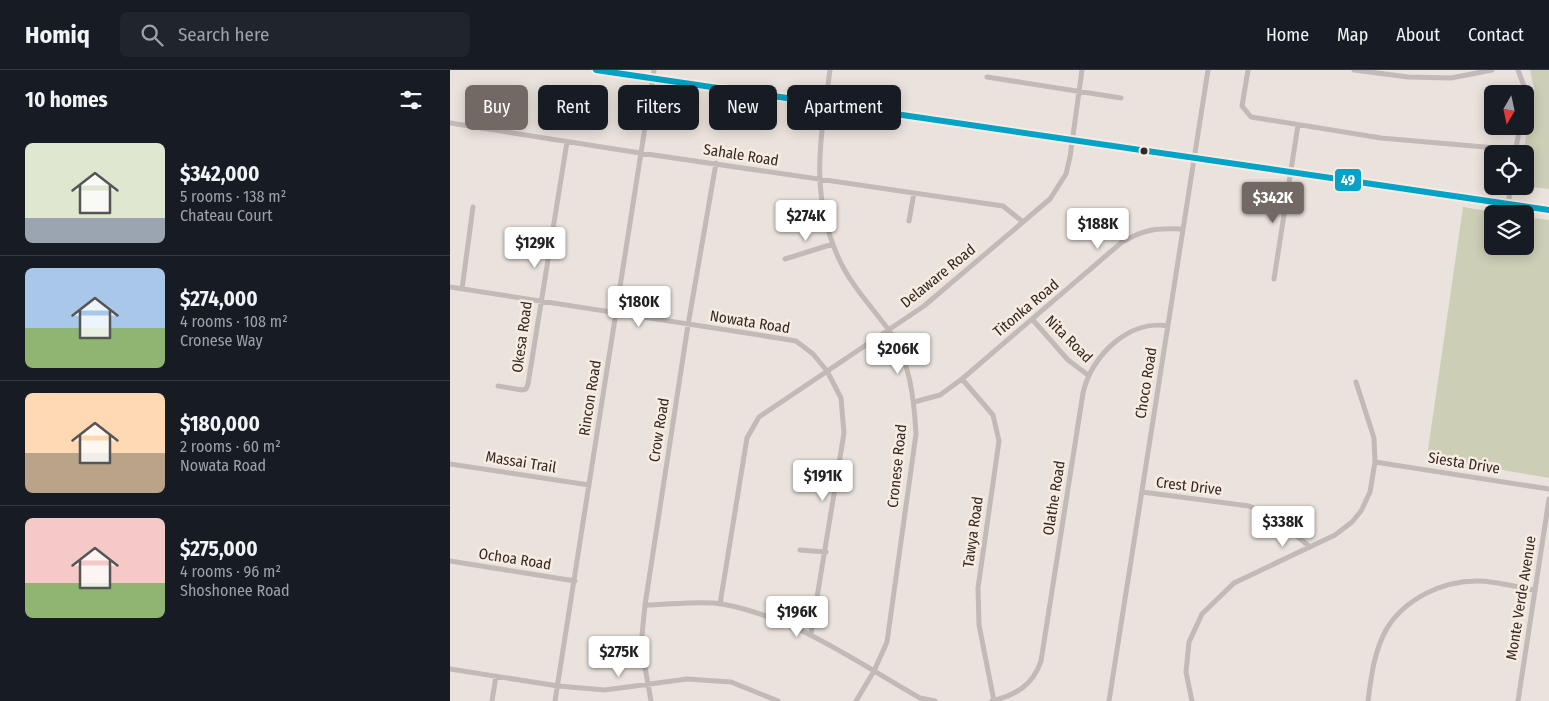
<!DOCTYPE html>
<meta charset="utf-8">
<style>
body{margin:0;font-family:"Fira Sans Condensed",sans-serif;background:#20242c;color:#f1f3f6;height:100vh;display:flex;flex-direction:column;font-size:19px;white-space:nowrap}
*{box-sizing:border-box;margin:0}
p{font-size:16px;color:#9ea1a6}
.icon{flex:none;width:28px;height:28px;fill:none;stroke:currentColor;stroke-width:2;stroke-linecap:round;stroke-linejoin:round}
.map{position:relative;flex:1;overflow:hidden}
.drawer{display:flex;flex-direction:column;background:#171b24;width:450px}
.drawer>*{flex:none}
.hud{position:absolute;left:15px;top:15px;width:475px;height:45px;display:flex;gap:10px}
.needle{width:32px;rotate:189deg}
.fabs{position:absolute;left:1034px;top:15px;display:grid;gap:10px}
.fabs a{display:grid;place-items:center;width:50px;height:50px;border-radius:8px;background:#171b24;box-shadow:0 2px 12px #0003;font-size:25px}
.price{position:absolute;translate:-50% -42px;padding:0 11px;border-radius:5px;background:#fff;color:#222;font-size:16px;line-height:32px;filter:drop-shadow(0 1px 2px #0008)}
.price::after{content:'';position:absolute;left:50%;top:30px;width:15px;height:11px;margin-left:-8px;background:inherit;clip-path:polygon(0 0,100% 0,50% 100%)}
.price.active{background:#726965;color:#fff}
ul{padding:0;list-style:none}
li{display:flex;align-items:center;gap:15px;height:125px;padding:0 25px}
li+li{border-top:1px solid #363941}
li span{display:grid;place-items:center;flex:none;width:140px;height:100px;border-radius:8px;color:#555}
li>.icon{margin-inline-start:auto}
span .icon{width:60px;height:60px;fill:#fffc;stroke-width:1}
li b{font-size:21px}
h2{display:flex;justify-content:space-between;align-items:center;height:60px;padding:0 25px;font-size:21px}
.tag{padding:0 18px;border-radius:8px;background:#171b24;box-shadow:0 2px 12px #0003;font-size:18px;line-height:45px}
.tag.active{background:#726965;color:#fff}
header{display:flex;align-items:center;gap:30px;box-sizing:border-box;height:70px;padding:0 25px;background:#171b24;border-bottom:1px solid #363941}
header strong{font-size:24px}
nav{display:flex;gap:28px;margin-inline-start:auto;font-size:18px}
.search{width:350px;height:45px;background:#20242c;display:flex;align-items:center;gap:12px;box-sizing:border-box;padding:0 18px;border-radius:8px;color:#9ea1a6;font-size:19px}
main{display:flex;flex:1;min-height:0}
.map>svg:first-child{display:block}
</style>
<header>
<strong>Homiq</strong>
<div class="search"><svg class="icon" aria-label="search" viewBox="0 0 24 24"><circle cx="10" cy="10" r="6"/><path d="M15 15l6 6"/></svg>Search here</div>
<nav><a>Home</a><a>Map</a><a>About</a><a>Contact</a></nav>
</header>
<main>
<section class="drawer">
<h2>10 homes<svg class="icon" aria-label="filters" viewBox="0 0 24 24"><path d="M4 7h16M4 17h16"/><circle cx="9" cy="7" r="2"/><circle cx="15" cy="17" r="2"/></svg></h2>
<ul>
<li><span style="background:linear-gradient(#dfe7d0 75%,#9aa5b1 0)"><svg class="icon" aria-label="home" viewBox="0 0 24 24"><path d="M3 11l9-7 9 7M6 9v11h12V9"/></svg></span><div><b>$342,000</b><p>5 rooms · 138 m²</p><p>Chateau Court</p></div></li>
<li><span style="background:linear-gradient(#a9c7e8 60%,#8fb573 0)"><svg class="icon" aria-label="home" viewBox="0 0 24 24"><path d="M3 11l9-7 9 7M6 9v11h12V9"/></svg></span><div><b>$274,000</b><p>4 rooms · 108 m²</p><p>Cronese Way</p></div></li>
<li><span style="background:linear-gradient(#ffd9b3 60%,#b9a48a 0)"><svg class="icon" aria-label="home" viewBox="0 0 24 24"><path d="M3 11l9-7 9 7M6 9v11h12V9"/></svg></span><div><b>$180,000</b><p>2 rooms · 60 m²</p><p>Nowata Road</p></div></li>
<li><span style="background:linear-gradient(#f6c9c9 65%,#8fb573 0)"><svg class="icon" aria-label="home" viewBox="0 0 24 24"><path d="M3 11l9-7 9 7M6 9v11h12V9"/></svg></span><div><b>$275,000</b><p>4 rooms · 96 m²</p><p>Shoshonee Road</p></div></li>
</ul>
</section>
<div class="map">
<svg width="1099" height="631" viewBox="0 0 1099 631">
<rect width="100%" height="100%" fill="#eae2dc"/>
<path fill="#ccceb6" d="M 1080,0 L 1099,0 L 1099,119 L 1075,116 L 1075,84 L 1073,84 L 1084,18 Z
M 1013,137 L 1056,144 L 1042,144 L 1042,176 L 1075,176 L 1075,147 L 1099,150 L 1099,408 L 977,387 Z"/>
<g fill="none" stroke-linecap="round" stroke-linejoin="round">
<path stroke="#c2bab6" stroke-width="5" d="M 380,0 C 371,68 359,121 388,187 C 400,214 421,236 438,259 C 460,289 464,328 466,364 L 437,572 L 424,601 L 406,631
M 798,0 L 792,36 L 801,47 L 931,68 L 1046,78 L 1066,83
M 904,0 L 958,7 L 1001,8 L 1042,0
M 1068,0 L 1075,19 L 1075,24
M 537,7 L 671,28
M 0,53 L 190,83 L 553,136 L 573,152
M 1065,84 L 1070,56
M 1058,134 L 1061,116
M 459,151 L 464,123
M 335,189 L 383,174
M 824,209 L 848,55
M 0,217 L 315,266 L 346,271 L 363,284 L 377,301 L 391,328 L 394,363 L 361,564
M 12,219 L 23,137
M 582,249 L 618,290 L 638,305
M 512,309 L 543,345 L 549,371 L 528,518 L 529,555 L 544,631
M 48,316 L 72,320 L 76,319 L 78,314 L 117,72
M 464,332 L 490,325 L 512,309 L 672,172 C 695,159 706,158 733,159
M 925,392 L 1099,419
M 0,394 L 139,415
M 363,400 L 387,405
M 692,422 L 799,436 L 824,447 L 860,477
M 350,480 L 376,482
M 0,491 L 125,511
M 270,534 L 297,368 L 309,347 L 474,236 L 600,129 L 616,104 L 620,87 L 632,0
M 195,535 C 218,535 250,530 272,534 C 347,548 405,591 470,628 L 485,631
M 0,599 L 108,616 L 155,620 L 237,609 L 281,612 L 328,631
M 42,631 L 46,606
M 105,631 L 204,0
M 201,631 L 191,575 L 195,535 L 238,255 L 266,93
M 542,631 C 566,625 583,615 591,591 L 633,323 C 641,286 679,249 718,256
M 659,631 L 758,0
M 742,631 L 736,602 L 739,572 L 752,544 L 784,513 L 885,465 L 902,452 L 911,441 L 920,422 L 925,392 L 924,368 L 906,312
M 918,631 C 921,607 924,582 936,560 C 954,529 992,511 1027,511 C 1046,511 1066,517 1084,520
M 1068,631 L 1099,429"/>
<path stroke="#b1a9a5" stroke-width="6" d="M 146,0 L 1099,140"/>
<g stroke="#f8ece2" stroke-width="10">
<path id="bus-1" d="M 146,0 L 1099,140"/>
</g>
<use href="#bus-1" stroke="#02a3c6" stroke-width="6"/>
</g>
<circle fill="#322825" stroke="#f8ece2" stroke-width="2" cx="694" cy="81" r="4.5"/>
<g text-anchor="middle" stroke-width="5" stroke-linejoin="round" paint-order="stroke">
<g font-size="15" fill="#322825" stroke="#f8ece2">
<text transform="translate(291 85) rotate(9)" y="5">Sahale Road</text>
<text transform="translate(488 206) rotate(-39)" y="5">Delaware Road</text>
<text transform="translate(576 238) rotate(-40)" y="5">Titonka Road</text>
<text transform="translate(300 252) rotate(9)" y="5">Nowata Road</text>
<text transform="translate(72 267) rotate(-82)" y="5">Okesa Road</text>
<text transform="translate(619 269) rotate(45)" y="5">Nita Road</text>
<text transform="translate(696 313) rotate(-81)" y="5">Choco Road</text>
<text transform="translate(140 328) rotate(-81)" y="5">Rincon Road</text>
<text transform="translate(209 360) rotate(-81)" y="5">Crow Road</text>
<text transform="translate(71 392) rotate(9)" y="5">Massai Trail</text>
<text transform="translate(1014 393) rotate(9)" y="5">Siesta Drive</text>
<text transform="translate(447 396) rotate(-84)" y="5">Cronese Road</text>
<text transform="translate(739 416) rotate(7)" y="5">Crest Drive</text>
<text transform="translate(604 428) rotate(-81)" y="5">Olathe Road</text>
<text transform="translate(523 462) rotate(-82)" y="5">Tawya Road</text>
<text transform="translate(65 489) rotate(9)" y="5">Ochoa Road</text>
<text transform="translate(1071 528) rotate(-81)" y="5">Monte Verde Avenue</text>
</g>
</g>
<rect stroke="#f8ece2" stroke-width="2" x="884" y="98" width="28" height="24" rx="5" fill="#02a3c6"/>
<g font-size="14" text-anchor="middle" font-weight="bold" fill="#fff">
<text x="898" y="115">49</text>
</g>
</svg>
<div class="fabs">
<a><svg class="needle" viewBox="-14 -14 28 28"><path d="M0-13l5 13h-10z" fill="#e53935"/><path d="M0 13l5-13h-10z" fill="#9ea1a6"/></svg></a>
<a><svg class="icon" aria-label="locate" viewBox="0 0 24 24"><circle cx="12" cy="12" r="6"/><path d="M12 2v4M12 18v4M2 12h4M18 12h4"/></svg></a>
<a><svg class="icon" aria-label="layers" viewBox="0 0 24 24"><path d="M12 4l9 5-9 5-9-5zM3 14l9 5 9-5"/></svg></a>
</div>
<b class="price active" style="left:823px;top:154px">$342K</b>
<b class="price" style="left:356px;top:172px">$274K</b>
<b class="price" style="left:648px;top:180px">$188K</b>
<b class="price" style="left:85px;top:199px">$129K</b>
<b class="price" style="left:189px;top:258px">$180K</b>
<b class="price" style="left:448px;top:305px">$206K</b>
<b class="price" style="left:373px;top:432px">$191K</b>
<b class="price" style="left:833px;top:478px">$338K</b>
<b class="price" style="left:347px;top:568px">$196K</b>
<b class="price" style="left:169px;top:608px">$275K</b>
<div class="hud">
<a class="tag active">Buy</a>
<a class="tag">Rent</a>
<a class="tag">Filters</a>
<a class="tag">New</a>
<a class="tag">Apartment</a>
</div>
</div>
</main>
